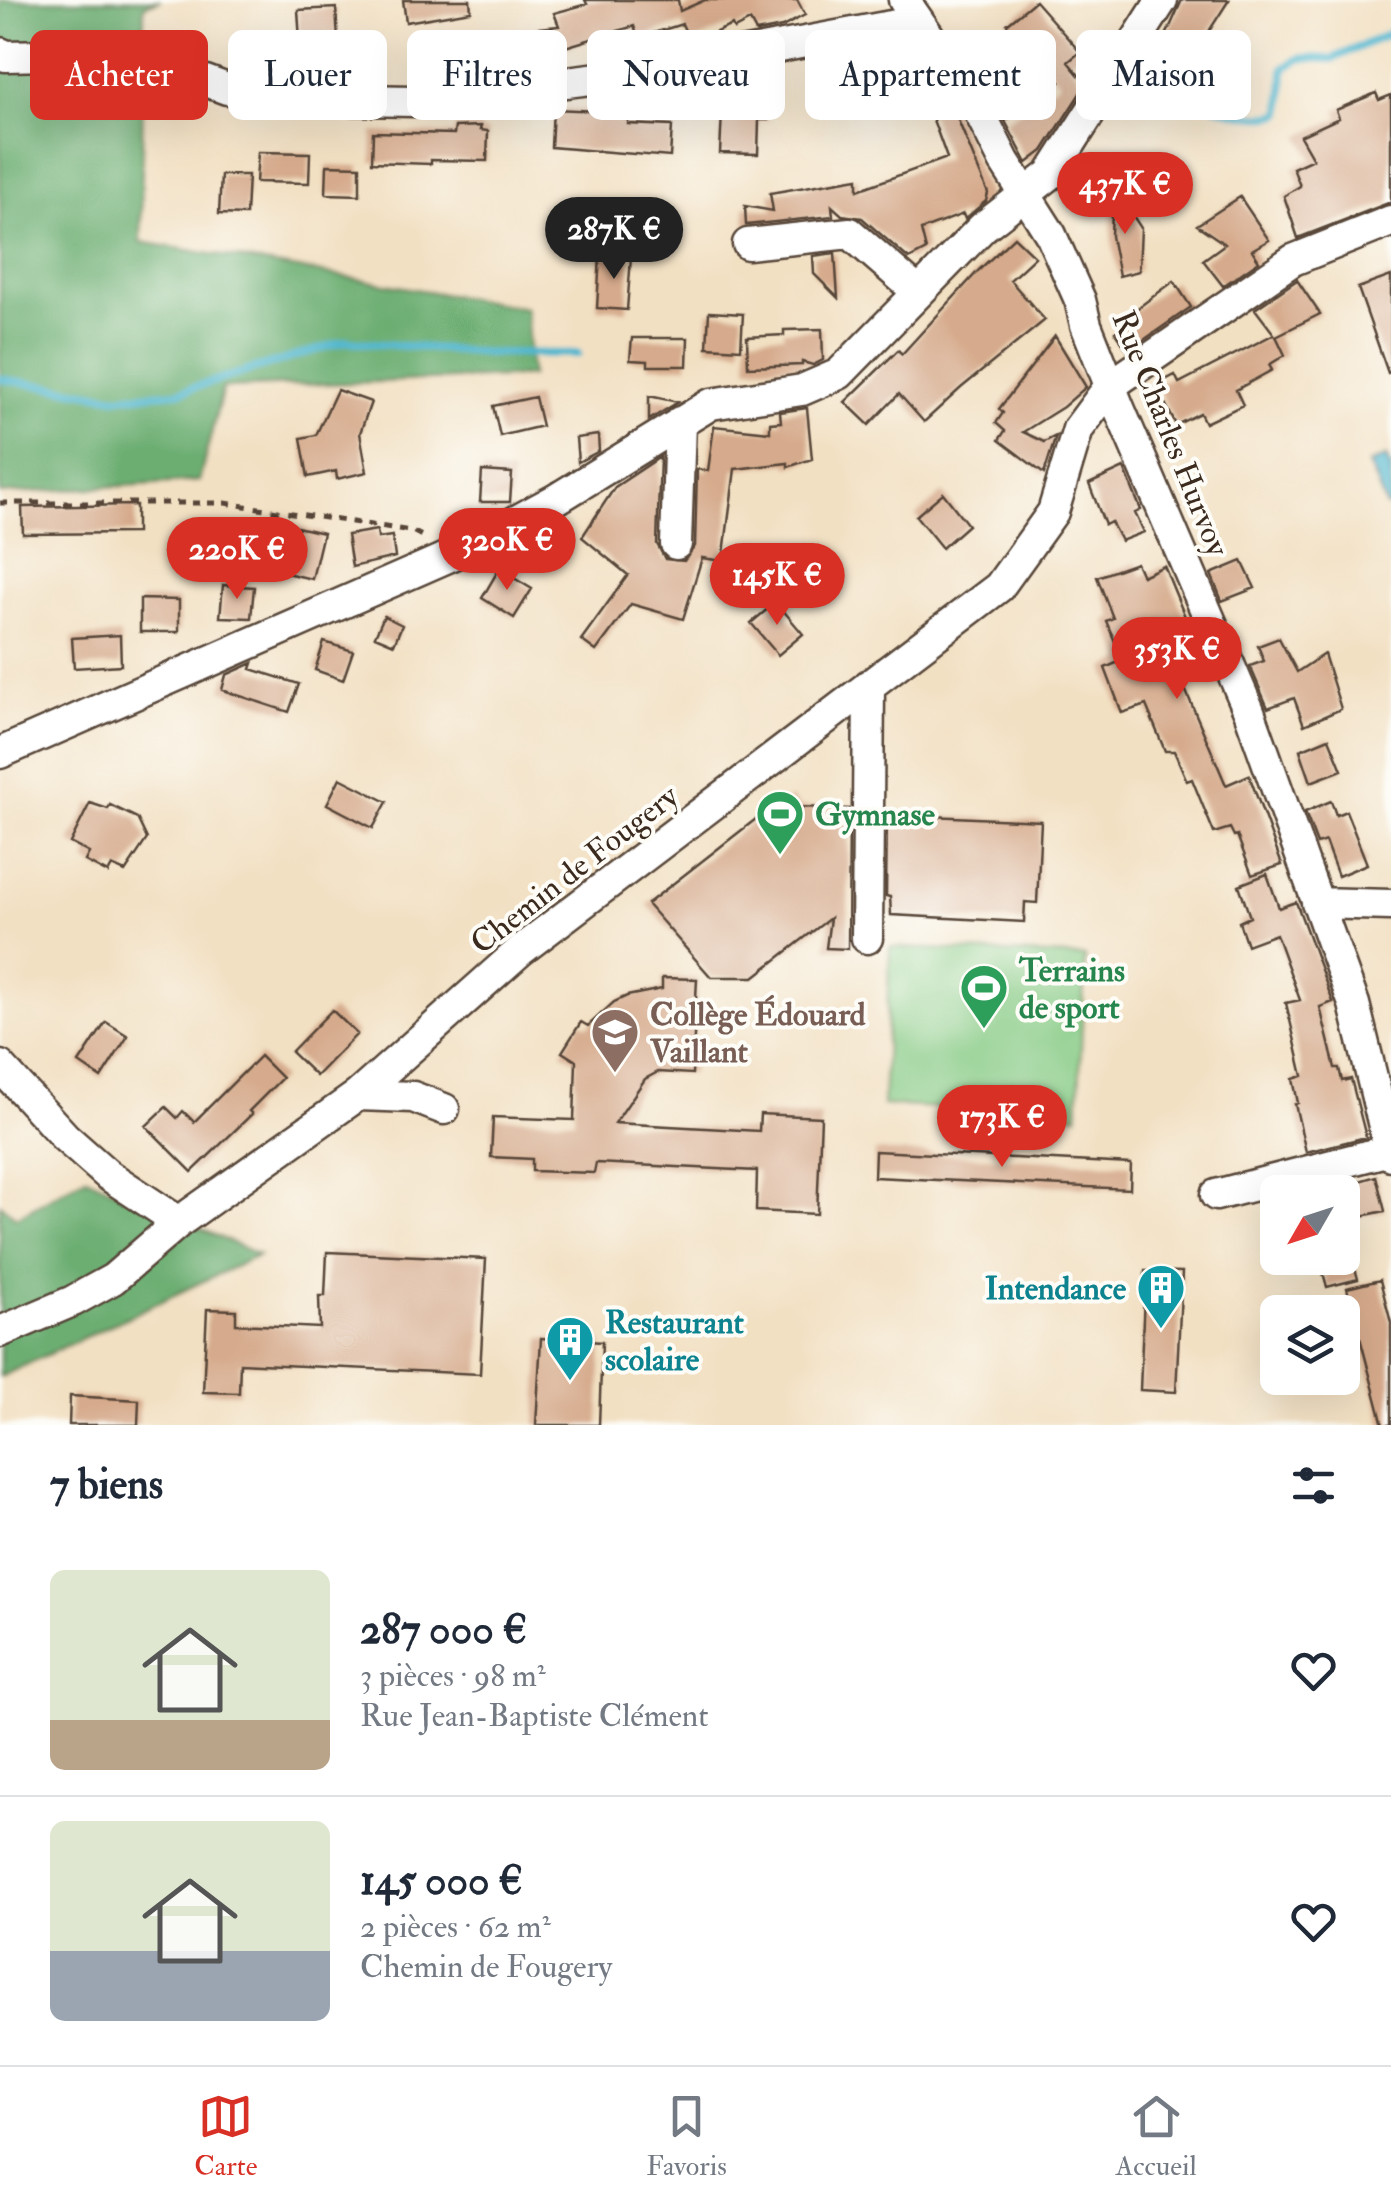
<!DOCTYPE html>
<html lang="fr">
<meta charset="utf-8">
<style>
body{margin:0;font-family:"IM FELL Double Pica",serif;background:#f2f2f3;color:#1f2937;height:100vh;display:flex;flex-direction:column;font-size:38px;white-space:nowrap}
*{box-sizing:border-box;margin:0}
p{font-size:32px;color:#747a83}
.icon{flex:none;width:55px;height:55px;fill:none;stroke:currentColor;stroke-width:2;stroke-linecap:round;stroke-linejoin:round}
.map{position:relative;height:1425px;overflow:hidden}
.side{display:flex;flex-direction:column;background:#fff;flex:1}
.side>*{flex:none}
.guide{position:absolute;left:30px;top:30px;width:1332px;height:90px;display:flex;gap:20px}
.needle{width:65px;rotate:231deg}
.buttons{position:absolute;left:1260px;top:1175px;display:grid;gap:20px}
.buttons a{display:grid;place-items:center;width:100px;height:100px;border-radius:15px;background:#fff;box-shadow:0 10px 40px #0002;font-size:50px}
.price{position:absolute;translate:-50% -85px;padding:0 22px;border-radius:35px;background:#d93025;color:#fff;font-size:32px;line-height:65px;filter:drop-shadow(0 2px 5px #0008)}
.price::after{content:'';position:absolute;left:50%;top:60px;width:30px;height:22px;margin-left:-15px;background:inherit;clip-path:polygon(0 0,100% 0,50% 100%)}
.price.current{background:#222;color:#fff}
ul{padding:0;list-style:none}
li{display:flex;align-items:center;gap:30px;height:250px;padding:0 50px}
li+li{border-top:2px solid #e0e1e3}
li span{display:grid;place-items:center;flex:none;width:280px;height:200px;border-radius:15px;color:#555}
li>.icon{margin-inline-start:auto}
span .icon{width:120px;height:120px;fill:#fffc;stroke-width:1}
li b{font-size:42px}
h2{display:flex;justify-content:space-between;align-items:center;height:120px;padding:0 50px;font-size:42px}
.tag{padding:0 35px;border-radius:15px;background:#fff;box-shadow:0 10px 40px #0002;font-size:35px;line-height:90px}
.tag.current{background:#d93025;color:#fff}
.dock{display:flex;justify-content:space-around;align-items:center;height:140px;border-top:2px solid #e0e1e3;background:#fff;font-size:28px;color:#747a83}
.dock a{display:grid;justify-items:center;gap:5px}
.dock .current{color:#d93025}
.map>svg:first-child{display:block}
</style>
<div class="map">
<svg width="1391" height="1425" viewBox="0 0 1391 1425">
<rect width="100%" height="100%" fill="#fdfcf7"/>
<filter id="ink" filterUnits="userSpaceOnUse"><feTurbulence type="fractalNoise" baseFrequency=".01" numOctaves="2"/><feDisplacementMap in="SourceGraphic" scale="20" xChannelSelector="R" yChannelSelector="G"/><feConvolveMatrix kernelMatrix="1 2 1 2 8 2 1 2 1" color-interpolation-filters="sRGB"/></filter>
<filter id="wash" filterUnits="userSpaceOnUse"><feTurbulence type="fractalNoise" baseFrequency=".0048" numOctaves="4" result="noise"/><feDisplacementMap in="SourceGraphic" scale="40" xChannelSelector="R" yChannelSelector="G"/><feGaussianBlur stdDeviation="2.25" result="paint"/><feColorMatrix in="noise" values="0 0 0 0 0 0 0 0 0 0 0 0 0 0 0 0 0 1.4 0 .05"/><feComposite in="paint" operator="in"/></filter>
<g filter="url(#wash)">
<rect width="100%" height="100%" fill="#f2e0c3"/>
<path fill="#85ca84" stroke="#607a51" stroke-width="2.5" d="M 890,947 L 1085,957 L 1078,1115 L 883,1105 Z"/>
<path fill="#6cae72" stroke="#546c48" stroke-width="2.5" d="M 0,0 L 161,0 L 144,5 L 141,242 L 526,308 L 531,376 L 223,388 L 199,481 L 0,494 Z
M 86,1177 L 259,1255 L 0,1377 L 0,1204 L 16,1217 Z"/>
<path fill="#4fb6ce" stroke="#457076" stroke-width="2.5" d="M 1386,457 L 1391,469 L 1391,505 L 1386,507 L 1369,464 Z"/>
<g fill="none" stroke-linecap="round" stroke-linejoin="round">
<path stroke="#4fb6ce" stroke-width="8" d="M 1152,37 C 1179,52 1179,56 1177,86 C 1197,104 1257,124 1282,113 L 1284,68 L 1301,58 L 1332,59 L 1391,33
M 0,379 L 117,397 L 179,392 L 346,341 L 487,353 L 578,354"/>
</g>
<g id="blocks">
<path fill="#d6aa8c" d="M 403,0 L 470,0 L 471,11 L 406,22 Z
M 585,0 L 678,0 L 680,11 L 705,0 L 797,0 L 805,15 L 782,27 L 756,32 L 750,21 L 734,29 L 732,25 L 691,43 L 682,24 L 638,38 L 634,26 L 539,55 L 499,59 L 496,32 L 559,26 L 554,13 L 587,4 Z
M 1182,0 L 1229,0 L 1188,64 L 1174,43 L 1165,38 Z
M 1035,1 L 1080,52 L 1068,62 L 1086,84 L 1043,151 L 1027,163 L 1005,121 L 1060,82 L 1007,24 Z
M 336,8 L 339,55 L 301,57 L 298,10 Z
M 714,78 L 714,85 L 768,86 L 768,120 L 759,120 L 758,154 L 720,153 L 722,112 L 684,114 L 683,84 Z
M 941,91 L 954,110 L 988,193 L 986,201 L 965,219 L 963,214 L 921,230 L 926,250 L 909,259 L 862,218 L 842,215 L 832,206 L 833,216 L 746,225 L 745,206 L 773,211 L 770,193 L 858,178 L 858,190 L 947,158 L 932,117 L 920,97 Z
M 1376,93 L 1379,100 L 1391,95 L 1391,202 L 1298,238 L 1284,196 L 1300,186 L 1293,168 L 1313,159 L 1300,136 L 1339,118 L 1336,110 Z
M 600,105 L 629,107 L 628,124 L 672,126 L 670,157 L 551,147 L 553,109 L 599,111 Z
M 481,126 L 480,130 L 488,131 L 487,161 L 431,160 L 431,164 L 372,162 L 373,132 L 454,134 L 455,127 Z
M 258,152 L 310,153 L 309,183 L 256,182 Z
M 327,165 L 360,166 L 360,195 L 326,194 Z
M 221,175 L 248,175 L 246,215 L 219,214 Z
M 1113,185 L 1141,228 L 1139,271 L 1119,276 L 1111,236 Z
M 1240,197 L 1269,240 L 1252,250 L 1259,261 L 1223,286 L 1203,260 L 1225,244 L 1197,225 Z
M 1014,237 L 1035,257 L 1010,280 L 1045,320 L 961,388 L 924,422 L 899,394 L 869,425 L 845,402 L 898,350 L 902,354 L 979,270 Z
M 835,253 L 838,298 L 814,274 L 813,256 Z
M 600,255 L 631,257 L 627,310 L 597,308 Z
M 1391,276 L 1391,372 L 1388,373 L 1358,288 Z
M 1297,280 L 1320,314 L 1276,336 L 1285,355 L 1269,365 L 1272,370 L 1236,390 L 1243,405 L 1205,423 L 1200,413 L 1176,425 L 1156,385 L 1175,375 L 1179,383 L 1274,334 L 1255,309 Z
M 1174,281 L 1191,307 L 1128,351 L 1115,332 L 1126,324 L 1123,319 Z
M 709,312 L 743,314 L 741,349 L 707,347 Z
M 822,329 L 823,360 L 813,365 L 802,362 L 802,365 L 748,367 L 747,337 L 784,335 L 784,330 Z
M 1055,336 L 1086,387 L 1063,407 L 1023,432 L 1044,442 L 1056,436 L 1044,474 L 999,440 L 1005,431 L 996,423 L 1003,413 L 999,409 Z
M 632,338 L 688,338 L 687,366 L 648,366 L 648,361 L 630,360 Z
M 337,390 L 371,402 L 360,433 L 367,472 L 337,479 L 336,471 L 308,477 L 301,438 L 316,435 Z
M 649,396 L 678,402 L 649,420 Z
M 535,397 L 542,426 L 500,436 L 493,406 Z
M 807,408 L 812,459 L 788,467 L 788,463 L 735,469 L 723,561 L 702,558 L 683,619 L 631,604 L 596,651 L 581,640 L 628,575 L 582,537 L 615,487 L 660,457 L 657,544 L 665,559 L 684,561 L 695,546 L 697,469 L 708,471 L 714,426 L 770,432 L 770,423 L 781,422 L 780,412 Z
M 598,435 L 599,451 L 578,462 L 576,438 Z
M 1124,468 L 1141,510 L 1135,513 L 1144,532 L 1121,541 L 1111,522 L 1105,525 L 1089,484 Z
M 482,471 L 512,473 L 510,502 L 480,502 Z
M 943,493 L 968,525 L 942,548 L 916,516 Z
M 136,505 L 136,533 L 23,534 L 22,507 Z
M 297,527 L 323,533 L 312,579 L 286,573 Z
M 377,530 L 378,538 L 392,536 L 395,557 L 352,567 L 347,535 Z
M 1242,561 L 1255,588 L 1222,601 L 1211,574 Z
M 1136,563 L 1142,576 L 1164,566 L 1188,624 L 1191,624 L 1200,645 L 1174,652 L 1180,677 L 1226,785 L 1249,775 L 1282,865 L 1252,875 L 1237,835 L 1234,836 L 1230,828 L 1214,833 L 1192,779 L 1187,781 L 1174,751 L 1165,751 L 1146,705 L 1122,713 L 1105,668 L 1123,660 L 1106,621 L 1113,618 L 1097,577 Z
M 499,569 L 532,589 L 514,618 L 482,598 Z
M 223,585 L 254,587 L 251,618 L 220,617 Z
M 140,599 L 179,600 L 179,632 L 140,632 Z
M 776,602 L 803,634 L 778,655 L 751,623 Z
M 384,616 L 402,625 L 394,644 L 375,636 Z
M 120,635 L 121,665 L 74,668 L 72,638 Z
M 1279,638 L 1297,672 L 1324,654 L 1341,709 L 1304,725 L 1294,698 L 1268,708 L 1250,666 L 1264,661 L 1258,646 Z
M 324,642 L 353,651 L 343,680 L 315,670 Z
M 253,663 L 251,669 L 299,684 L 289,712 L 222,690 L 226,675 Z
M 1329,738 L 1342,770 L 1311,782 L 1300,750 Z
M 340,778 L 387,802 L 373,828 L 327,804 Z
M 791,798 L 799,807 L 849,809 L 848,949 L 826,948 L 830,918 L 754,977 L 711,977 L 647,904 L 774,805 L 777,808 Z
M 1331,801 L 1336,815 L 1346,811 L 1367,864 L 1338,876 L 1325,841 L 1317,844 L 1305,812 Z
M 90,803 L 108,809 L 110,805 L 137,818 L 147,839 L 125,872 L 112,866 L 108,873 L 85,861 L 89,853 L 70,843 Z
M 887,814 L 1041,821 L 1037,903 L 1025,902 L 1024,922 L 891,915 L 890,897 L 886,896 Z
M 1267,874 L 1279,908 L 1296,902 L 1333,1002 L 1320,1007 L 1335,1068 L 1339,1068 L 1342,1081 L 1351,1079 L 1366,1137 L 1306,1152 L 1295,1104 L 1298,1103 L 1293,1079 L 1303,1076 L 1286,1003 L 1300,1000 L 1276,934 L 1247,945 L 1239,922 L 1250,917 L 1239,885 Z
M 662,978 L 697,979 L 692,1074 L 658,1072 L 645,1079 L 615,1123 L 759,1131 L 760,1114 L 821,1117 L 817,1214 L 756,1211 L 757,1171 L 596,1163 L 594,1173 L 532,1171 L 532,1159 L 491,1157 L 493,1117 L 574,1120 L 576,1061 L 562,1052 L 581,1022 L 588,1026 L 614,1002 L 627,996 L 662,989 Z
M 332,1010 L 357,1034 L 316,1076 L 291,1052 Z
M 106,1022 L 128,1036 L 101,1078 L 79,1063 Z
M 260,1056 L 282,1078 L 249,1111 L 252,1114 L 192,1172 L 146,1126 L 166,1107 L 177,1118 L 183,1111 L 194,1122 Z
M 875,1151 L 1131,1164 L 1130,1189 L 874,1177 Z
M 1376,1176 L 1385,1211 L 1347,1219 L 1339,1187 Z
M 327,1252 L 486,1259 L 480,1374 L 240,1363 L 239,1393 L 203,1392 L 207,1309 L 236,1310 L 236,1324 L 320,1328 L 319,1296 L 325,1296 Z
M 1319,1258 L 1352,1258 L 1358,1279 L 1327,1287 Z
M 1145,1271 L 1182,1272 L 1176,1392 L 1140,1390 Z
M 1380,1280 L 1391,1323 L 1391,1425 L 1383,1425 L 1347,1288 Z
M 541,1338 L 602,1342 L 599,1425 L 536,1425 Z
M 70,1396 L 139,1400 L 138,1425 L 69,1425 Z"/>
</g>
</g>
<g filter="url(#ink)">
<use href="#blocks" fill-opacity="0" stroke="#564537" stroke-width="2.5"/>
<g fill="none" stroke-linecap="round" stroke-linejoin="round">
<g stroke="#564537" stroke-width="35">
<path id="minor" d="M 904,0 L 975,103 L 1004,161 L 1051,235 L 1080,300 L 1086,325 L 1119,408 L 1249,711 L 1354,1004 L 1391,1155
M 0,53 L 6,56 L 91,54 L 149,60 L 227,89 L 299,99 L 414,101 L 639,73 L 918,21
M 748,244 L 850,233 L 918,292
M 676,544 L 680,422
M 0,753 L 459,552 L 555,500 L 711,404 L 802,390 L 839,374 L 983,227 L 1051,174 L 1162,0
M 1317,903 L 1391,905
M 867,938 L 869,685
M 0,1066 L 65,1137 L 108,1175 L 179,1222
M 358,1095 L 413,1097 L 444,1109
M 1216,1195 L 1390,1150
M 0,1332 L 73,1301 L 113,1279 L 179,1222 L 358,1095 L 521,950 L 999,587 L 1053,512 L 1078,429 L 1110,386 L 1293,260 L 1391,221"/>
</g>
<path stroke="#564537" stroke-width="5" stroke-dasharray="8 8" stroke-linecap="butt" d="M 0,503 L 225,503 L 412,531 L 424,537"/>
<use href="#minor" stroke="#fff" stroke-width="30"/>
</g>
</g>
<defs>
<g id="stadium-pin" transform="scale(2.5)"><path d="M0 17L-7.5 6A9.5 9.5 0 1 1 7.5 6Z" fill="#2e9e5b" stroke="#fdfcf7"/><path d="M0-5a6.5 5 0 1 0 0 10a6.5 5 0 1 0 0-10ZM-3.5-1.8h7v3.6h-7Z" fill="#fff"/></g>
<g id="school-pin" transform="scale(2.5)"><path d="M0 17L-7.5 6A9.5 9.5 0 1 1 7.5 6Z" fill="#8d6e63" stroke="#fdfcf7"/><path d="M0-5L7-2L0 1L-7-2ZM-4 1L0 2.5L4 1V4Q0 6-4 4Z" fill="#fff"/></g>
<g id="building-pin" transform="scale(2.5)"><path d="M0 17L-7.5 6A9.5 9.5 0 1 1 7.5 6Z" fill="#0f9aa8" stroke="#fdfcf7"/><path d="M-4-6H4V6H1V3H-1V6H-4ZM-2.5-4.3h1.7v1.8h-1.7ZM.8-4.3h1.7v1.8H.8ZM-2.5-1h1.7V.8h-1.7ZM.8-1h1.7V.8H.8Z" fill="#fff"/></g>
</defs>
<g fill-rule="evenodd">
<use href="#stadium-pin" x="780" y="814"/>
<use href="#stadium-pin" x="984" y="988"/>
<use href="#school-pin" x="615" y="1032"/>
<use href="#building-pin" x="1161" y="1288"/>
<use href="#building-pin" x="570" y="1340"/>
</g>
<g text-anchor="middle" stroke-width="8" stroke-linejoin="round" paint-order="stroke">
<g font-size="32" fill="#3b2a1e" stroke="#fdfcf7">
<text transform="translate(1171 433) rotate(68)" y="11">Rue Charles Hurvoy</text>
<text transform="translate(574 869) rotate(-38)" y="11">Chemin de Fougery</text>
</g>
<g font-size="32" font-weight="bold" fill="#27864d" stroke="#fdfcf7" text-anchor="start">
<text x="815" y="825">Gymnase</text>
<text x="1019" y="981">Terrains<tspan x="1019" dy="37">de sport</tspan></text>
</g>
<g font-size="32" font-weight="bold" fill="#785e54" stroke="#fdfcf7" text-anchor="start">
<text x="650" y="1025">Collège Édouard<tspan x="650" dy="37">Vaillant</tspan></text>
</g>
<g font-size="32" font-weight="bold" fill="#0d838f" stroke="#fdfcf7" text-anchor="end">
<text x="1126" y="1299">Intendance</text>
<text x="605" y="1333" text-anchor="start">Restaurant<tspan x="605" dy="37">scolaire</tspan></text>
</g>
</g>
</svg>
<div class="buttons">
<a><svg class="needle" viewBox="-14 -14 28 28"><path d="M0-13l5 13h-10z" fill="#e53935"/><path d="M0 13l5-13h-10z" fill="#747a83"/></svg></a>
<a><svg class="icon" aria-label="layers" viewBox="0 0 24 24"><path d="M12 4l9 5-9 5-9-5zM3 14l9 5 9-5"/></svg></a>
</div>
<b class="price" style="left:1125px;top:237px">437K €</b>
<b class="price current" style="left:614px;top:282px">287K €</b>
<b class="price" style="left:507px;top:593px">320K €</b>
<b class="price" style="left:237px;top:602px">220K €</b>
<b class="price" style="left:777px;top:628px">145K €</b>
<b class="price" style="left:1177px;top:702px">353K €</b>
<b class="price" style="left:1002px;top:1170px">173K €</b>
<div class="guide">
<a class="tag current">Acheter</a>
<a class="tag">Louer</a>
<a class="tag">Filtres</a>
<a class="tag">Nouveau</a>
<a class="tag">Appartement</a>
<a class="tag">Maison</a>
</div>
</div>
<section class="side">
<h2>7 biens<svg class="icon" aria-label="filters" viewBox="0 0 24 24"><path d="M4 7h16M4 17h16"/><circle cx="9" cy="7" r="2"/><circle cx="15" cy="17" r="2"/></svg></h2>
<ul>
<li><span style="background:linear-gradient(#dfe7d0 75%,#b9a48a 0)"><svg class="icon" aria-label="home" viewBox="0 0 24 24"><path d="M3 11l9-7 9 7M6 9v11h12V9"/></svg></span><div><b>287 000 €</b><p>3 pièces · 98 m²</p><p>Rue Jean-Baptiste Clément</p></div><svg class="icon" aria-label="heart" viewBox="0 0 24 24"><path d="M12 20l-8-8c-3-5 5-10 8-4 3-6 11-1 8 4z"/></svg></li>
<li><span style="background:linear-gradient(#dfe7d0 65%,#9aa5b1 0)"><svg class="icon" aria-label="home" viewBox="0 0 24 24"><path d="M3 11l9-7 9 7M6 9v11h12V9"/></svg></span><div><b>145 000 €</b><p>2 pièces · 62 m²</p><p>Chemin de Fougery</p></div><svg class="icon" aria-label="heart" viewBox="0 0 24 24"><path d="M12 20l-8-8c-3-5 5-10 8-4 3-6 11-1 8 4z"/></svg></li>
</ul>
</section>
<nav class="dock">
<a class="current"><svg class="icon" aria-label="map" viewBox="0 0 24 24"><path d="M3 6l6-2 6 2 6-2v14l-6 2-6-2-6 2zM9 4v14M15 6v14"/></svg>Carte</a>
<a><svg class="icon" aria-label="saved" viewBox="0 0 24 24"><path d="M7 4h10v16l-5-4-5 4z"/></svg>Favoris</a>
<a><svg class="icon" aria-label="home" viewBox="0 0 24 24"><path d="M3 11l9-7 9 7M6 9v11h12V9"/></svg>Accueil</a>
</nav>
